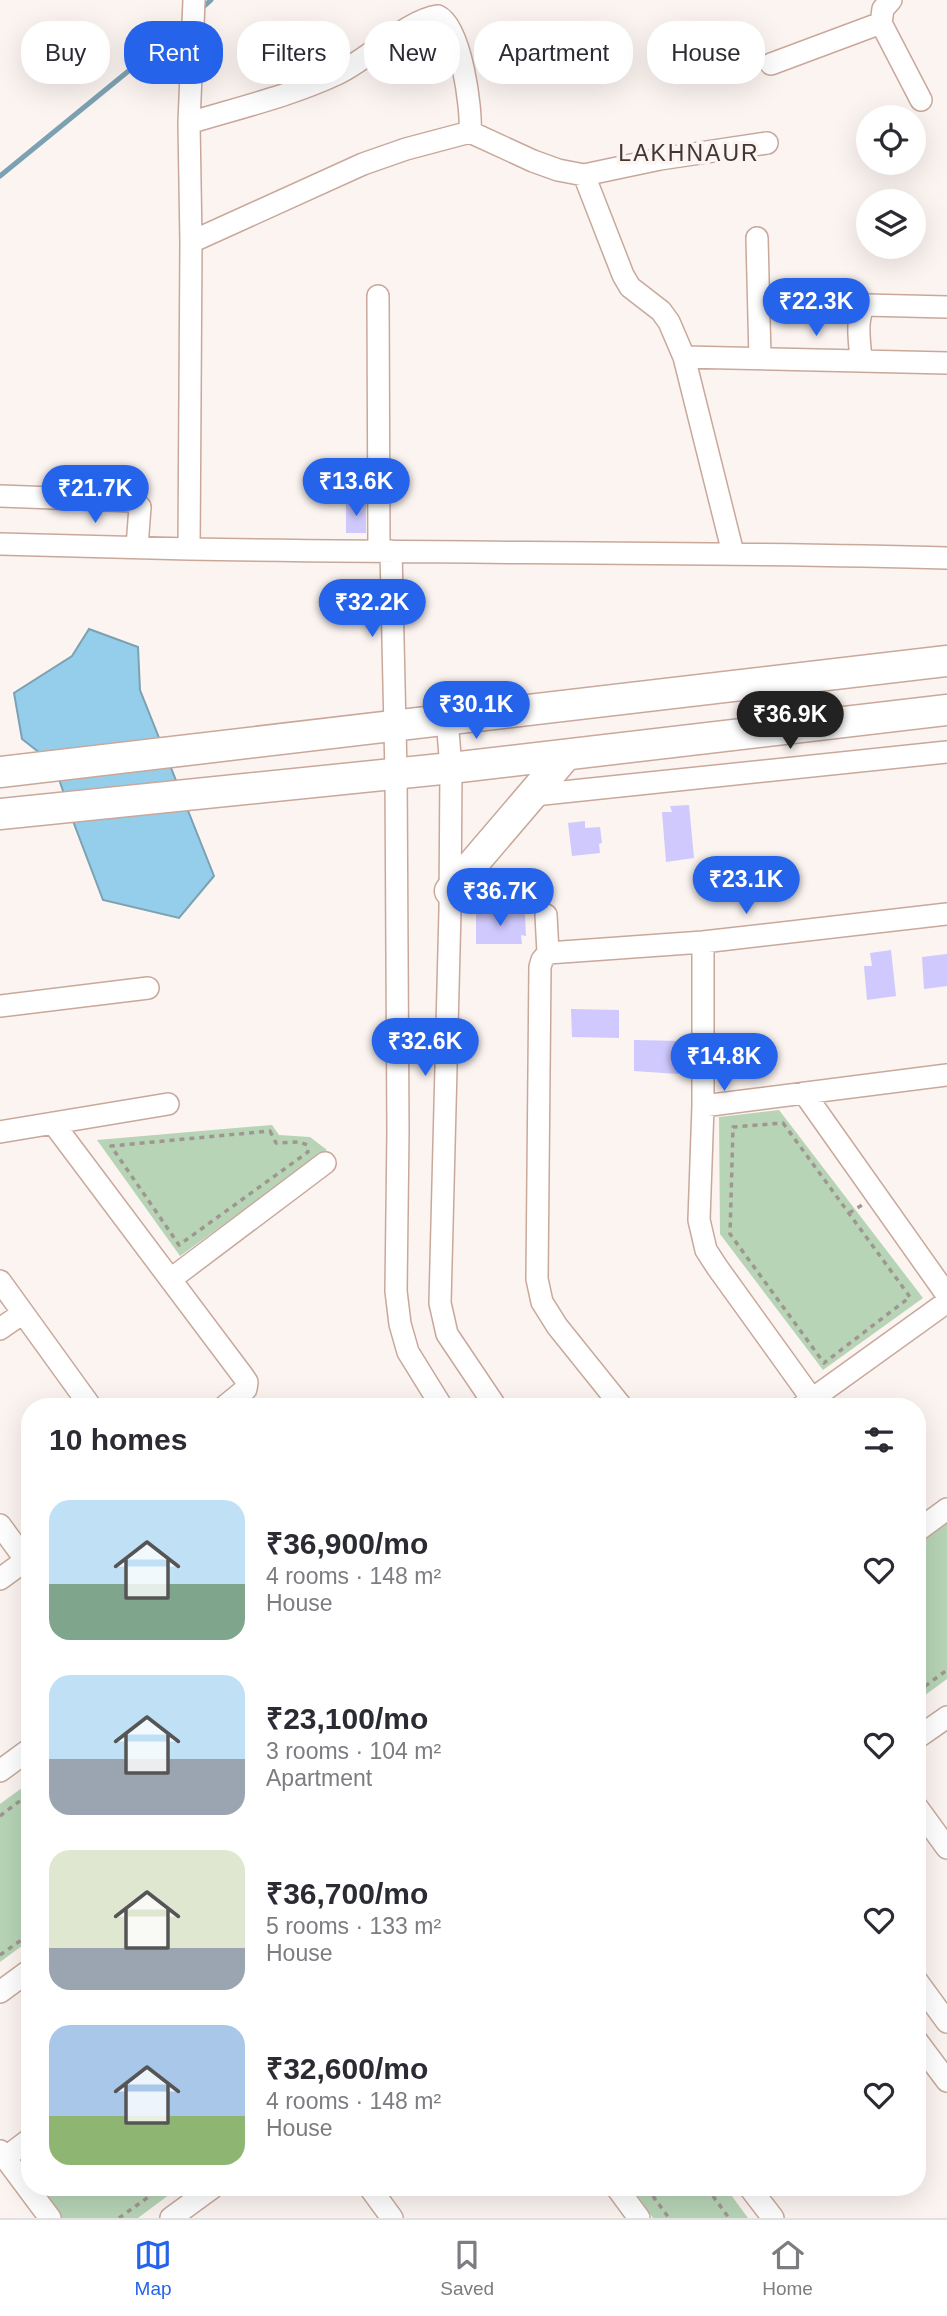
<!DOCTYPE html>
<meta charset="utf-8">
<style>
body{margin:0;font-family:Helvetica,sans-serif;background:#f7f7f7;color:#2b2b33;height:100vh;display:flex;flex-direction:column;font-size:26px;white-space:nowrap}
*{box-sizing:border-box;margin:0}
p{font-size:23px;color:#7c7c81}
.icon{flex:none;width:38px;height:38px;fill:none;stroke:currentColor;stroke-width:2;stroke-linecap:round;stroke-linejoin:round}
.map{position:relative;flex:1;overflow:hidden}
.panel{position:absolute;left:21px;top:1398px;width:905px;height:798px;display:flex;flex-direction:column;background:#fff;border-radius:28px;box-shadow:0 7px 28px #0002}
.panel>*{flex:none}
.top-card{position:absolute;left:21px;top:21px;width:906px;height:63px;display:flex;gap:14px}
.buttons{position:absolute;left:856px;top:105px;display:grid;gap:14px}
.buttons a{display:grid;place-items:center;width:70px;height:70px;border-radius:50%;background:#fff;box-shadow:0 7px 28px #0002;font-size:35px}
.price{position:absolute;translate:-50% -60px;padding:0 16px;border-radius:24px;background:#2563eb;color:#fff;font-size:23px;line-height:46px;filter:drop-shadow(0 2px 4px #0008)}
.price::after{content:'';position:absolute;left:50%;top:42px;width:21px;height:16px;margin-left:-10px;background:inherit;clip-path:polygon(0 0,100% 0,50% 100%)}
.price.active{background:#222;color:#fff}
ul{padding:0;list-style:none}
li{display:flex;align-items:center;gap:21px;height:175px;padding:0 28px}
li span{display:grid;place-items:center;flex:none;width:196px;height:140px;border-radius:21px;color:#555}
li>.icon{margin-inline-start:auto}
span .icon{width:84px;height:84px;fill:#fffc;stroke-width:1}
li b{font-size:30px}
h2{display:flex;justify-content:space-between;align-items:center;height:84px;padding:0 28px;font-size:30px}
.tag{padding:0 24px;border-radius:28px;background:#fff;box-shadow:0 7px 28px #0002;font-size:24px;line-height:63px}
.tag.active{background:#2563eb;color:#fff}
.menu{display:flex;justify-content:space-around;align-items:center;height:98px;border-top:2px solid #e1e1e2;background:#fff;font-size:19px;color:#7c7c81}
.menu a{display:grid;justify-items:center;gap:4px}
.menu .active{color:#2563eb}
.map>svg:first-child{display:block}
</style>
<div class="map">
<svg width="947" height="2218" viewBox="0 0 947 2218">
<rect width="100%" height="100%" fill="#fbf4f1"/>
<path fill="#b7d4b6" d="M 779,1110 L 923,1298 L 823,1370 L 720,1234 L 719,1117 Z
M 272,1125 L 279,1135 L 310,1137 L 327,1150 L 180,1256 L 97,1140 Z
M 947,1523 L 947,1679 L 917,1701 L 917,1545 Z
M 30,1782 L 30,1940 L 0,1962 L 0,1804 Z
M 40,2188 L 178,2188 L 138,2218 L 62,2218 Z
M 632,2188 L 726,2188 L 748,2218 L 653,2218 Z"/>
<path fill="#94ceea" stroke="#7ca1b2" stroke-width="2" d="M 89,629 L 138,647 L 140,690 L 214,876 L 179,918 L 103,900 L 73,821 L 54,764 L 22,739 L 14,693 L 72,656 Z"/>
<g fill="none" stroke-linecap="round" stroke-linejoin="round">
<path stroke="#7ca1b2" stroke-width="5" d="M 200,10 L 211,0
M 0,176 L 186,24"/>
</g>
<path fill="#cfc9fd" d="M 346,503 L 366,503 L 366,533 L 346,533 Z
M 689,805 L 694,858 L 666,862 L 662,812 L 672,812 L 670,806 Z
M 585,821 L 585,828 L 600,827 L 602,843 L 599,844 L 600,853 L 572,856 L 568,823 Z
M 476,913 L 525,913 L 526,936 L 521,935 L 522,944 L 476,944 Z
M 891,950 L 896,996 L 867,1000 L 864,966 L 872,966 L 870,953 Z
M 947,954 L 947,986 L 924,989 L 922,957 Z
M 571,1009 L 619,1010 L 619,1038 L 572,1037 Z
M 634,1040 L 683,1041 L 683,1055 L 677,1055 L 678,1074 L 634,1071 Z"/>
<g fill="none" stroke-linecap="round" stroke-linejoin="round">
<g stroke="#c9a89b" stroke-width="24">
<path id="street" d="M 194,0 L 189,123 L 191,242 L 189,549 C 442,554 694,551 947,558
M 891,0 L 883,9 L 881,23 L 921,100
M 771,64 L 881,23
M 189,123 C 238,108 290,96 337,74 C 367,60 408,20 438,16 C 461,27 472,109 470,132
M 584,175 L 623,275 L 630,287 L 661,311 L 669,322 L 684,357 L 733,553
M 757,238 L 760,358
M 191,242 L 363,164 L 406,149 L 470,132 L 533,161 L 558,170 L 584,175 L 660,159 L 767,143
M 378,296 L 379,551
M 684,357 L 947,363
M 861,360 C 860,344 855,318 865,305 L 947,307
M 0,496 L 134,501 L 140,507 L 137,547
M 0,544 L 189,549
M 391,551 L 396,773 L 398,1132 L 396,1291 L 400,1324 L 408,1352 L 442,1407
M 447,719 L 451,768 L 450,910 L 440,1303 L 447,1334 L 496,1407
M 534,795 L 947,752
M 546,915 L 548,953 L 542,960 L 540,967 L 537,1279 L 542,1302 L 557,1326 L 622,1407
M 703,942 L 703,1106 L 699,1220 L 706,1250 L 717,1267 L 812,1399
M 548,953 L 703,942 L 947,914
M 0,1006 L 148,988
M 804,1093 L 947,1295
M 703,1106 L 947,1075
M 53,1123 L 243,1376 L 247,1382 L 246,1389 L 224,1407
M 0,1132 L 168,1104
M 171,1279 L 325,1163
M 0,1281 L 91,1407
M 0,1329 L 23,1313
M 801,1407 L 947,1302
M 0,1525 L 30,1566
M 917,1531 L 947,1509
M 0,1579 L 26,1560
M 917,1738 L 947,1717
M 0,1771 L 30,1749
M 917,1807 L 947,1848
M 917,1981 L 947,2022
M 0,1992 L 30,1970
M 917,2041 L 947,2081
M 0,2151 L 50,2218
M 5,2158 L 30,2139
M 370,2188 L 392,2218
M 617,2188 L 639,2218
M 750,2188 L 773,2218
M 171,2218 L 212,2188"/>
</g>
<g stroke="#c9a89b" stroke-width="33">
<path id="secondary" d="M 0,772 L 947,661
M 0,814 L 451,768 L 947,710
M 450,891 L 566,755"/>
</g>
<path stroke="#a09691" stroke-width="3.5" stroke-dasharray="5 5" stroke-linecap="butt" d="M 783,1123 L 910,1297 L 824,1363 L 730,1234 L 733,1127 Z
M 270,1131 L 276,1143 L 300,1142 L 307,1145 L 308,1152 L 179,1245 L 111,1146 Z
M 849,1213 L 862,1205
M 917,1692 L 947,1670
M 0,1816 L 30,1793
M 0,1955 L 30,1934
M 647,2188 L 669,2218
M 707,2188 L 729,2218
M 119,2218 L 161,2188"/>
<use href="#street" stroke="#fff" stroke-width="21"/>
<use href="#secondary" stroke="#fff" stroke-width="30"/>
</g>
<g text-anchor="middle" stroke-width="7" stroke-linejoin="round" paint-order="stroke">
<g font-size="23" letter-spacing="2" fill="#443731" stroke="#fbf4f1">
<text x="689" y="161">LAKHNAUR</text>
</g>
</g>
</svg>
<div class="buttons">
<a><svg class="icon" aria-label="locate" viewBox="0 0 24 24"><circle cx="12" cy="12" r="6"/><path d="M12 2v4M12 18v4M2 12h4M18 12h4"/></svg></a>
<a><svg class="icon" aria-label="layers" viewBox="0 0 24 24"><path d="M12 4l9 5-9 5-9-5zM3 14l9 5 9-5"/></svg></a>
</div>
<b class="price" style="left:816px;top:338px">₹22.3K</b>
<b class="price" style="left:356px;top:518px">₹13.6K</b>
<b class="price" style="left:95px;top:525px">₹21.7K</b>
<b class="price" style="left:372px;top:639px">₹32.2K</b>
<b class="price" style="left:476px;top:741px">₹30.1K</b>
<b class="price active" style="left:790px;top:751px">₹36.9K</b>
<b class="price" style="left:746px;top:916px">₹23.1K</b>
<b class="price" style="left:500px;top:928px">₹36.7K</b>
<b class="price" style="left:425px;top:1078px">₹32.6K</b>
<b class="price" style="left:724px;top:1093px">₹14.8K</b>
<div class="top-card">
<a class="tag">Buy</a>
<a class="tag active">Rent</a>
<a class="tag">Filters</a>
<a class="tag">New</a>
<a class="tag">Apartment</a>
<a class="tag">House</a>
</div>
<section class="panel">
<h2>10 homes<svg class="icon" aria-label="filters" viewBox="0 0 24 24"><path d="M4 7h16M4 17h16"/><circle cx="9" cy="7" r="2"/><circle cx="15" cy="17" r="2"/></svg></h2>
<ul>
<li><span style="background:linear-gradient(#bfe0f5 60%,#7fa58c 0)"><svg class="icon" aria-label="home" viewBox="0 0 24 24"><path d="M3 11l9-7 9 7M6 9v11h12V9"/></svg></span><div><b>₹36,900/mo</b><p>4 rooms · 148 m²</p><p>House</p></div><svg class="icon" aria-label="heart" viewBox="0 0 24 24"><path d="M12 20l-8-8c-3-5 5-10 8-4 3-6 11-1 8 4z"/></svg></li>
<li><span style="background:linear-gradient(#bfe0f5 60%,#9aa5b1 0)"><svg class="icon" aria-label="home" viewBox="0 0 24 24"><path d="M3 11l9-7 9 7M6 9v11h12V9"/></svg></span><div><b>₹23,100/mo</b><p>3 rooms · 104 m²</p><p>Apartment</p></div><svg class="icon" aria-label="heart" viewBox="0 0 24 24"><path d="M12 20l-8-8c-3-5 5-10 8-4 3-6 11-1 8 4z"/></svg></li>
<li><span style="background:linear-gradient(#dfe7d0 70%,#9aa5b1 0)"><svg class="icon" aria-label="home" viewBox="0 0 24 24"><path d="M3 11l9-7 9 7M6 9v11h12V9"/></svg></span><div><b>₹36,700/mo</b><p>5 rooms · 133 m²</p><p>House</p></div><svg class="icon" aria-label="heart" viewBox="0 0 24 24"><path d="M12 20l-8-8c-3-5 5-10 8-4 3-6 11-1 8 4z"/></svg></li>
<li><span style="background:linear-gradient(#a9c7e8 65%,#8fb573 0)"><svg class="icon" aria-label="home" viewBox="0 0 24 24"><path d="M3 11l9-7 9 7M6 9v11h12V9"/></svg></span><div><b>₹32,600/mo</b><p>4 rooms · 148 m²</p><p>House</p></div><svg class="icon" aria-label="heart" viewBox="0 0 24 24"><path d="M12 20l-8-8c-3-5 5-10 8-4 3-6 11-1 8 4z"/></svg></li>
</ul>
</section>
</div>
<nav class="menu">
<a class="active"><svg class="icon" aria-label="map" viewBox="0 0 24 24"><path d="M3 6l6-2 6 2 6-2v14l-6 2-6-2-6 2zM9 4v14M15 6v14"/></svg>Map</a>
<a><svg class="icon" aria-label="saved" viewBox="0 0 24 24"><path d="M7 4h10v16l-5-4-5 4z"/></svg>Saved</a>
<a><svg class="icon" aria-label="home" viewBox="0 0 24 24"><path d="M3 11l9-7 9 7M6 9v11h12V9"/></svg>Home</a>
</nav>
